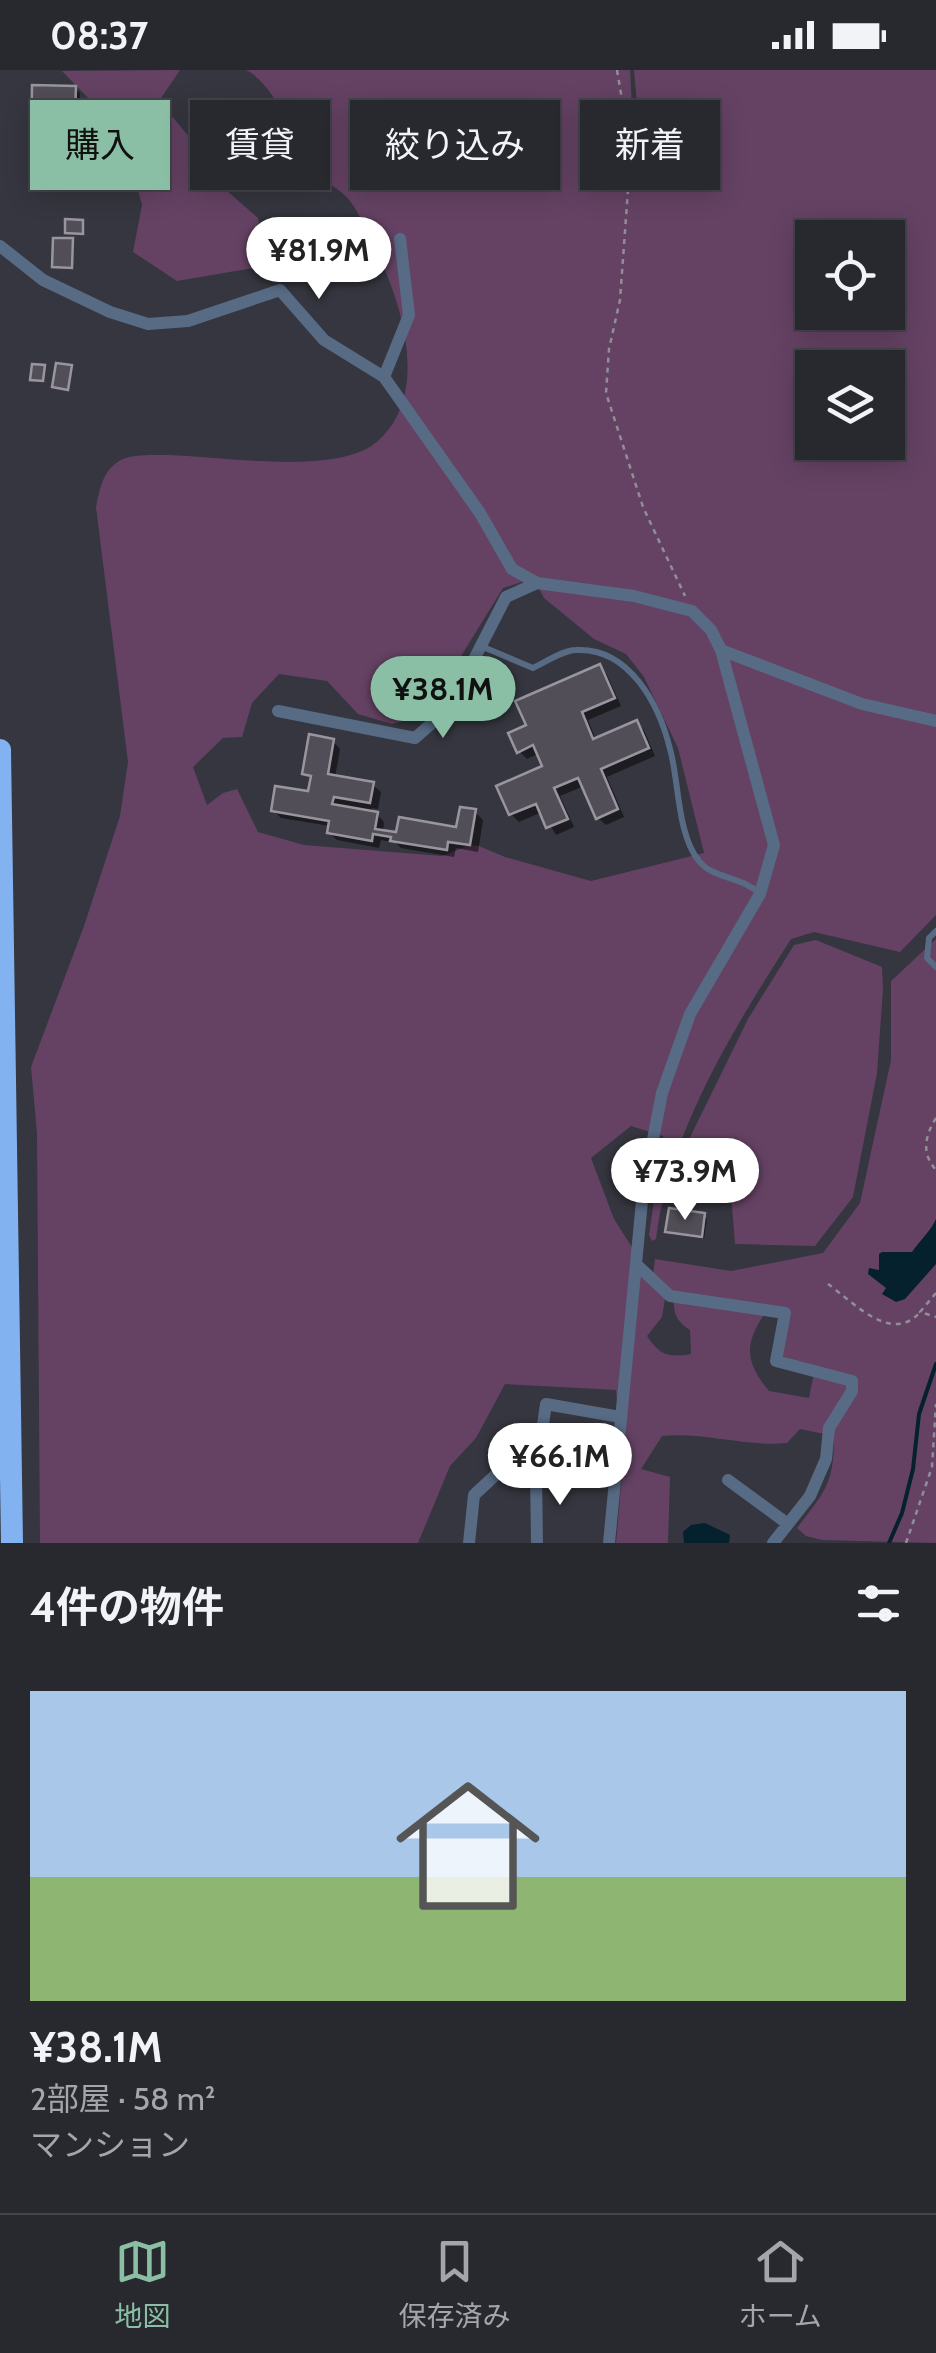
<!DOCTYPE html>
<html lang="ja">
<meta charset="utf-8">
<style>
body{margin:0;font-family:Cabin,"Noto Sans JP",sans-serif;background:#34343b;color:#f1f3f6;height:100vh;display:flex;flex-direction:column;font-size:38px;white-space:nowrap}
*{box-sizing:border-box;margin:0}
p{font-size:32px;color:#a5a6aa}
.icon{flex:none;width:55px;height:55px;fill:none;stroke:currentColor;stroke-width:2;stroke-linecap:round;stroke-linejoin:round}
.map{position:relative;height:1473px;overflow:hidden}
.sheet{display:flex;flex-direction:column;background:#28282f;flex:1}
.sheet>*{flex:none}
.hud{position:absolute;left:30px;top:30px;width:878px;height:90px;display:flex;gap:20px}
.fabs{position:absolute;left:795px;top:150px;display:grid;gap:20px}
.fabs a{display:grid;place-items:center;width:110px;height:110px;border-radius:0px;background:#28282f;box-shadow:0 5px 25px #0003,0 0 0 2px #44444b;font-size:50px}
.price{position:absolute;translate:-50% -85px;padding:0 22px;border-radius:35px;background:#fff;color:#222;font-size:32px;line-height:65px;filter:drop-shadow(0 2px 5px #0008)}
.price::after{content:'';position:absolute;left:50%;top:60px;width:30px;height:22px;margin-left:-15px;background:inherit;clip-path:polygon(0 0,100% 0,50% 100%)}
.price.selected{background:#8abfa5;color:#111}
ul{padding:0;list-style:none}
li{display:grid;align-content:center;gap:20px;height:530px;padding:0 30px}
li+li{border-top:2px solid #44444b}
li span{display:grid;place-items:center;height:310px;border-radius:0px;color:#555}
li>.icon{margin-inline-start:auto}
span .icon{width:180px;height:180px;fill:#fffc;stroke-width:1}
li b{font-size:42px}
h2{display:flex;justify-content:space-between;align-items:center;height:120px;padding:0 30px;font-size:42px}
.tag{padding:0 35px;border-radius:0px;background:#28282f;box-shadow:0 5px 25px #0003,0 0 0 2px #44444b;font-size:35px;line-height:90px}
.tag.selected{background:#8abfa5;color:#111}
.status{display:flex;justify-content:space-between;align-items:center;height:70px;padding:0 50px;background:#28282f;direction:ltr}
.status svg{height:28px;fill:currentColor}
.tab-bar{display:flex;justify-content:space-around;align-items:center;height:140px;border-top:2px solid #44444b;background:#28282f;font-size:28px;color:#a5a6aa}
.tab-bar a{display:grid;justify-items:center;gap:5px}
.tab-bar .selected{color:#8abfa5}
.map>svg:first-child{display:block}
</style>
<div class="status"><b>08:37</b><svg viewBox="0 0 49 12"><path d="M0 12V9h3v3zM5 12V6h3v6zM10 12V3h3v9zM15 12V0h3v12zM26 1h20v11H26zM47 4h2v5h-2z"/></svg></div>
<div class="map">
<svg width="936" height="1473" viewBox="0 0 936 1473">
<rect width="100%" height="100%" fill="#35363f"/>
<path fill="#654264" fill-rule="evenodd" d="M 180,0 L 159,31 L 197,76 L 210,106 L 258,148 L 263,167 L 253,198 L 177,211 L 133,182 L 142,135 L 123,64 L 62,1 Z
M 246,0 L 630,0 L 636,111 L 644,109 L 634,0 L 936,0 L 936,845 L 900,882 L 814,862 L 791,869 C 734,958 669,1062 656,1169 L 652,1171 L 649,1165 L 663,1066 L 631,1056 L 591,1088 L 614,1149 L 665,1229 L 662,1247 L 647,1266 C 659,1285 669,1288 691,1284 L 690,1260 C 676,1251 673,1243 674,1227 L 653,1205 L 655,1189 L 731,1201 L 823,1183 L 860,1133 L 891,990 L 891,911 L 936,869 L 936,1473 L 822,1470 L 806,1466 L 797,1458 C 825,1421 834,1415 834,1366 L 800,1359 L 787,1373 C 745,1377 705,1362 662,1366 L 641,1399 L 670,1407 L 668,1473 L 616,1473 L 623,1394 L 616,1320 L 505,1314 L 476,1368 L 450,1396 L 418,1473 L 40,1473 L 37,1063 L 31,997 L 84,856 L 120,746 L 128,692 L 96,437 C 100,419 102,402 119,391 C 130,384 151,385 164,385 C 216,385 339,408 379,370 C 434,319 398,220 368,165 C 363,154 358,141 350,131 C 338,115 307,103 298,88 C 292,78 291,63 287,52 C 280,35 262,7 246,0 ZM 812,168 L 888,168 L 888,242 L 812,242 ZM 812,298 L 888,298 L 888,372 L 812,372 ZM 534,508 L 544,528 L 594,569 L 626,584 L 644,607 L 678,678 L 704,783 L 591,811 L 505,787 L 479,776 L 470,775 L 442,786 L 304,775 L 258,762 L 237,719 L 223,723 L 207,735 L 193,697 L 223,668 L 242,667 L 252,633 L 279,604 L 327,611 L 358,644 L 392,654 L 417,647 L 450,604 L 503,518 ZM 682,1226 L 788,1238 L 782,1286 L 815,1298 L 809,1328 L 769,1321 C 744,1291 744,1273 767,1240 Z
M 816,870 L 882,897 L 883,919 L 877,1003 L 853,1127 L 815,1176 L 735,1174 L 731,1124 L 671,1117 L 675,1098 L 748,949 L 794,875 Z"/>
<path fill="#05212e" d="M 936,1149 L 936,1194 L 905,1229 L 896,1232 L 882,1224 L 886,1218 L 868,1204 L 869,1198 L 879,1200 L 879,1184 L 882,1182 L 912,1182 C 920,1170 931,1161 936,1149 Z
M 705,1453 L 730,1465 L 729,1473 L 684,1473 L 683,1462 L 691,1455 Z"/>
<path fill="#0007" d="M 75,18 L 80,23 L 78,81 L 38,80 L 33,75 Z
M 599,597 L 607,605 L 621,636 L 588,650 L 596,670 L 636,653 L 644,660 L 655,686 L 607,707 L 624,747 L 606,755 L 598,748 L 584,716 L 560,726 L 574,757 L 556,765 L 542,742 L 519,752 L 511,744 L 546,697 L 540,683 L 527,689 L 519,681 L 529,656 Z
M 333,671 L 340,679 L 335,708 L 373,715 L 381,722 L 378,739 L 371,738 L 384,752 L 383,762 L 398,765 L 458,760 L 475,742 L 483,750 L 478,782 L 456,778 L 454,787 L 401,778 L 396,773 L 381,770 L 379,778 L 337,770 L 329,763 L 330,756 L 281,748 L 273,740 L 310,724 L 312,711 L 305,703 Z
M 704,1146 L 707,1149 L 704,1169 L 671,1164 L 668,1161 Z"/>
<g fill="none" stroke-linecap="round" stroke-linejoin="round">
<path stroke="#05212e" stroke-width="4" d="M 889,1473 L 902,1443 L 913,1399 L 919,1344 L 936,1294"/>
</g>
<path fill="#514e57" stroke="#99959f" stroke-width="2.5" d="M 32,15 L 76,16 L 74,77 L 31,76 Z
M 92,61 L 120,61 L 120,82 L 92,82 Z
M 65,149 L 83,150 L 83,164 L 65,163 Z
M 53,168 L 73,168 L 72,198 L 52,197 Z
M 56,293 L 72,295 L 68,320 L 52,317 Z
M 32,294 L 45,295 L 43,311 L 30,310 Z
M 600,594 L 615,628 L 582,642 L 593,669 L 637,650 L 649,678 L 601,699 L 618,739 L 596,749 L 578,708 L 554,718 L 568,749 L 546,758 L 536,734 L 509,745 L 496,716 L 542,696 L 533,675 L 517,683 L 508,663 L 526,655 L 515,631 Z
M 309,664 L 334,669 L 328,704 L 374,712 L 370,733 L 334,727 L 332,734 L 378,742 L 375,759 L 396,762 L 399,747 L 456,757 L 460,737 L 476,739 L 470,775 L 448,772 L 447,780 L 390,771 L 391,767 L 373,764 L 372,771 L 327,763 L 329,751 L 271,741 L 275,716 L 308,721 L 311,706 L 302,704 Z
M 669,1138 L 705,1143 L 702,1167 L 665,1162 Z"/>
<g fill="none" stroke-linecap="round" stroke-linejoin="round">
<path stroke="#8f9097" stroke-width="2.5" stroke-dasharray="5 5" stroke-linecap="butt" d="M 617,0 L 627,59 L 628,120 L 620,230 L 609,279 L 606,323 L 643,437 L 685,526
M 936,1048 C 925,1066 921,1083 936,1100
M 828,1214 C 853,1232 892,1275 920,1242
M 936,1223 L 920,1242 L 936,1247
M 906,1473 L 932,1397 L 936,1334"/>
<path stroke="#586b85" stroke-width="6" d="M 483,577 L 533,598 C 546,592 563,580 576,580 C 629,577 659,634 670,679 C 679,710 677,765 699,791 C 713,809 741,806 759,823
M 936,861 L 929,868 L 927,888 L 936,897"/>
<path stroke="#586b85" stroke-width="12" d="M 0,176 L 43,210 L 110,242 L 148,254 L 188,251 L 280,220 L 324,270 L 384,307 L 480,443 L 512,499 L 537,513 L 634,526 L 692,541 L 711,560 L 721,580 L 774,775 L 760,824 L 690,944 L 662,1023 L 643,1121 L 609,1473
M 384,307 L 409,245 L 400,169
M 721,580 L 862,634 L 936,651
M 278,641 L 415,668 L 449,638 L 506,527 L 537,513
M 636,1194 L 670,1226 L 785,1243 L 776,1291 L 852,1311 L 852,1321 L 829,1358 L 826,1389 L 810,1426 L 788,1454 L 728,1410
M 536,1403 L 537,1473
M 469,1473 L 474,1425 L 502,1399 L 536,1403 L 546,1334 L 620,1347
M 773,1473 L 788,1454"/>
<path stroke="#82b2ef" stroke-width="22" d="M 0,680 L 12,1473"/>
</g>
</svg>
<div class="fabs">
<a><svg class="icon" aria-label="locate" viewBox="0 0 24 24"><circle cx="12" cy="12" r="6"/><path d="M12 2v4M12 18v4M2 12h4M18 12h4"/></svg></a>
<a><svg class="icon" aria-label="layers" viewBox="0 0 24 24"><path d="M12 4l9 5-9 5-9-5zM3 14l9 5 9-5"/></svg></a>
</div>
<b class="price" style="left:319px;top:232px">¥81.9M</b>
<b class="price selected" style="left:443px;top:671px">¥38.1M</b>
<b class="price" style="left:685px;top:1153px">¥73.9M</b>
<b class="price" style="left:560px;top:1438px">¥66.1M</b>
<div class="hud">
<a class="tag selected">購入</a>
<a class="tag">賃貸</a>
<a class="tag">絞り込み</a>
<a class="tag">新着</a>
</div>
</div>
<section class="sheet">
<h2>4件の物件<svg class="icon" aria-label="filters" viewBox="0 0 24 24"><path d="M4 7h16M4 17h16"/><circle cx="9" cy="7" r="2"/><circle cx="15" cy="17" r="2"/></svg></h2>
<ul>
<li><span style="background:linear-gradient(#a9c7e8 60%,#8fb573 0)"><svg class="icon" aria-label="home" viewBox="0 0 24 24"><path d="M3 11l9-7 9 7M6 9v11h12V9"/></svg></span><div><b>¥38.1M</b><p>2部屋 · 58 m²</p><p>マンション</p></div></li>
</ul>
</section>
<nav class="tab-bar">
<a class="selected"><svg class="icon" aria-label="map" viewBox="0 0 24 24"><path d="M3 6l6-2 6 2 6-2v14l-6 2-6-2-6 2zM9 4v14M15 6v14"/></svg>地図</a>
<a><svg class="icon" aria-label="saved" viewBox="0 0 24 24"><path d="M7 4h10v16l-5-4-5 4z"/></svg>保存済み</a>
<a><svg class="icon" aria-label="home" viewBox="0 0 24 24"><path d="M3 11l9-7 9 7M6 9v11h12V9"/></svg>ホーム</a>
</nav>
